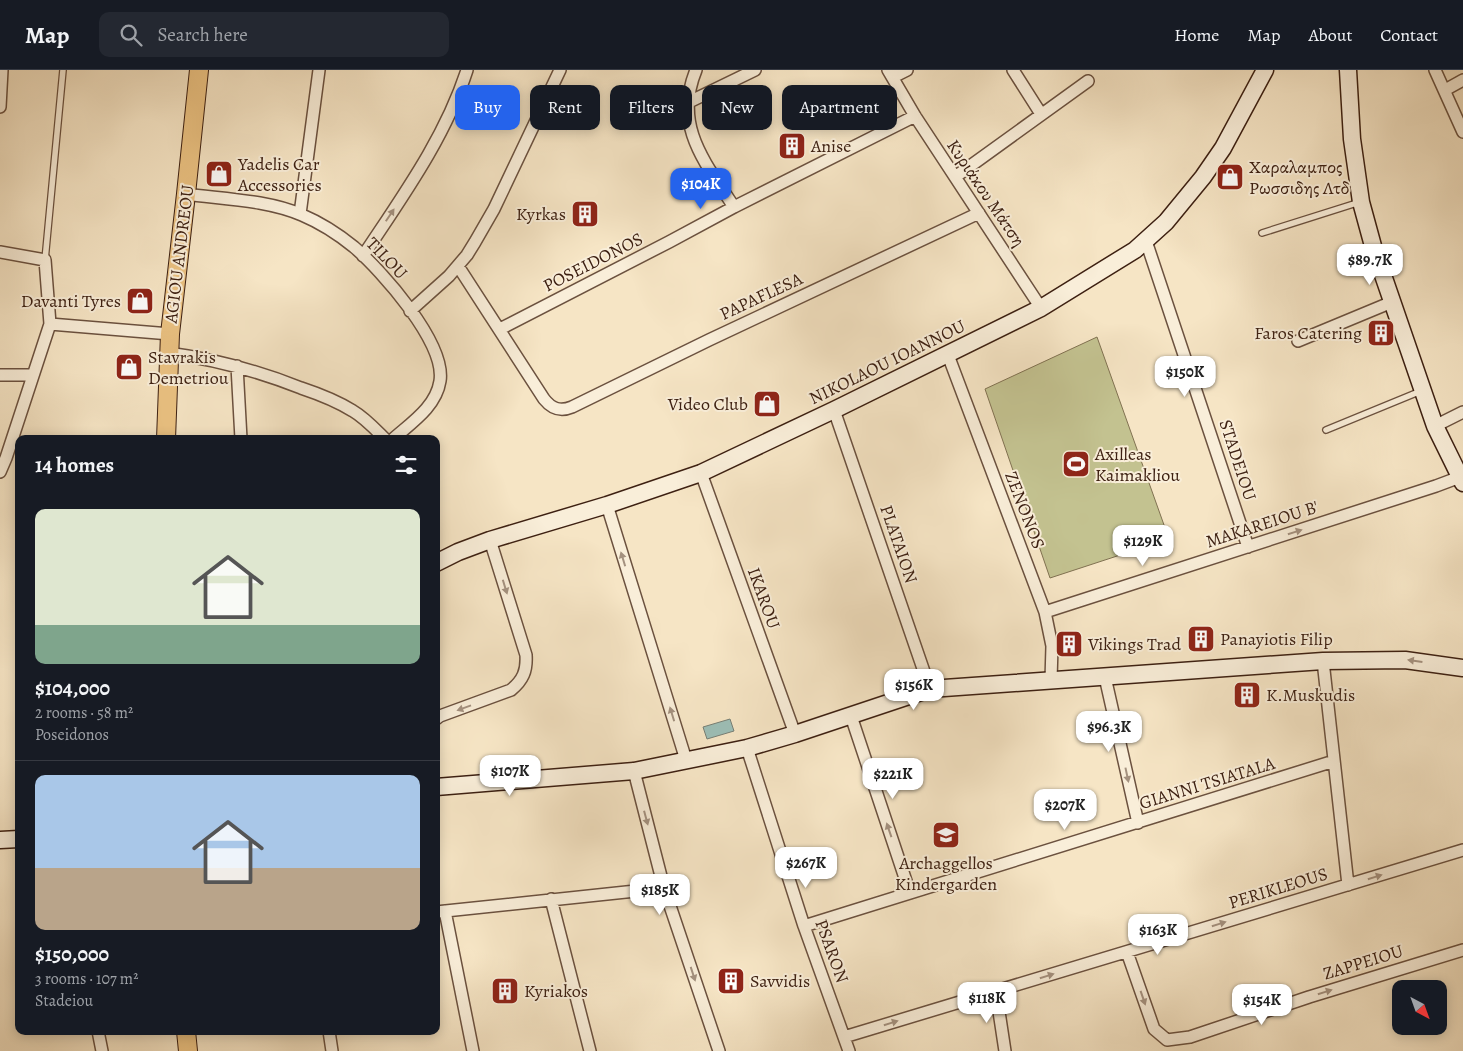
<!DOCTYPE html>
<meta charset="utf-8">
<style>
body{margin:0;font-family:Alegreya,serif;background:#242831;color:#f1f3f6;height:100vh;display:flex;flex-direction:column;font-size:19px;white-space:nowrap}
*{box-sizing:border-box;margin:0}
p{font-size:16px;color:#9ea1a6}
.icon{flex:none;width:28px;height:28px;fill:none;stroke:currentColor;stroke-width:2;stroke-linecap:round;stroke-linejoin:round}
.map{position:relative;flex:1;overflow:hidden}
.sheet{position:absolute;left:15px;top:365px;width:425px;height:600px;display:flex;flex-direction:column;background:#171b24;border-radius:10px;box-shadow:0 2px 12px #0003}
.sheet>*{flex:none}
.banner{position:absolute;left:455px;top:15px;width:475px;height:45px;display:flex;gap:10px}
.needle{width:32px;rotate:139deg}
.fabs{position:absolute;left:1392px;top:910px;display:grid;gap:10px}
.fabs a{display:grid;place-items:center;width:55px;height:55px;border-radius:10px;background:#171b24;box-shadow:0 2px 12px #0003;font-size:25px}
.price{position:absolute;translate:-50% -42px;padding:0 11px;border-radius:10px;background:#fff;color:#222;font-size:16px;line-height:32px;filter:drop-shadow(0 1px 2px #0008)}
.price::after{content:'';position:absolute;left:50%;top:30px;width:15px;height:11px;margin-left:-8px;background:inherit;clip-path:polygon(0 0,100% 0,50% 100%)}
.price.current{background:#2563eb;color:#fff}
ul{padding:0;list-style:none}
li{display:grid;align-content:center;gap:10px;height:265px;padding:0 20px}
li+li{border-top:1px solid #363941}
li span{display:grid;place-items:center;height:155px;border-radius:10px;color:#555}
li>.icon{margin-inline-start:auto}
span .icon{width:90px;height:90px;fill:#fffc;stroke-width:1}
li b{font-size:21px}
h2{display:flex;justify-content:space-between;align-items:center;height:60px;padding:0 20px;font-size:21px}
.pill{padding:0 18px;border-radius:10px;background:#171b24;box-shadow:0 2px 12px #0003;font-size:18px;line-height:45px}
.pill.current{background:#2563eb;color:#fff}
header{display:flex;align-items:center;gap:30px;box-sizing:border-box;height:70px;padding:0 25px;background:#171b24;border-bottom:1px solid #363941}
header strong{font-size:24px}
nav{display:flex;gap:28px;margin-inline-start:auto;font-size:18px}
.search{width:350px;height:45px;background:#242831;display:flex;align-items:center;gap:12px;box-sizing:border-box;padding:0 18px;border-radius:10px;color:#9ea1a6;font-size:19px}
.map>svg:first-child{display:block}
</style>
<header>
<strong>Map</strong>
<div class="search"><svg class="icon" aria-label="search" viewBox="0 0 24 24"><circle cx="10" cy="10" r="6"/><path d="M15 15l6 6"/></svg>Search here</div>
<nav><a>Home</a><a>Map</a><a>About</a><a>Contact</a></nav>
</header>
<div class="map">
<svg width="1463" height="981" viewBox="0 0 1463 981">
<rect width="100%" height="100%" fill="#f6e5c5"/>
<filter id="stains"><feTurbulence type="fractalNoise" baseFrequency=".004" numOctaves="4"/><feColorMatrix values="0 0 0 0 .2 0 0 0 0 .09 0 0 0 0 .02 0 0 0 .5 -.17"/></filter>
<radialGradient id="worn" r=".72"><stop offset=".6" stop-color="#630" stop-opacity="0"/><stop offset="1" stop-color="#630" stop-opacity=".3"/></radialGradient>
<path fill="#c3c290" stroke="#807151" d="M 1097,267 L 1169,469 L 1050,508 L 985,319 Z"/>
<path fill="#9dbfb7" stroke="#777f75" d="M 730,649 L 734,661 L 707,669 L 703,657 Z"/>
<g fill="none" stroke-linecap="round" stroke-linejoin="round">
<g stroke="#6b513f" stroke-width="8">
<path id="lane" d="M 1262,163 L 1360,132
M 45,190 L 63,0
M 1326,360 L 1421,321"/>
</g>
<g stroke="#6b513f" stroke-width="14">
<path id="street" d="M 696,0 C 673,56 705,92 734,137
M 888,0 L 915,46 L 1041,238
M 1013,0 L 1041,44
M 1435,0 L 1463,62
M 893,7 L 907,0
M 1445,20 L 1463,10
M 687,33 L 755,0
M 0,37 L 2,0
M 955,107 L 1088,11
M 186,124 C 223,129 268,130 302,145 C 321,153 338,164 354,177 C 382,201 446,273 440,311 C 436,337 411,353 393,369
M 300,144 L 319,0
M 1146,171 L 1248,477
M 0,182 L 45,190 L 50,254 L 6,388 L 0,402
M 363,186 C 402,127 445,68 467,0
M 458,196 L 544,329 C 552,339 560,342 572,337 L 709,270 L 979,143
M 410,241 L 449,206 L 467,185 L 475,172 L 494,139 L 560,0
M 50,254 L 170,264
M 500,259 L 669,172 L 734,137 L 915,46
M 1298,271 L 1392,232
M 168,283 C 214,289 258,301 301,318 C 319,324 337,331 353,341 C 365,348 375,359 385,369
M 948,285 L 1045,542 L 1052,576 L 1051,610
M 237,296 L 241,369
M 0,305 L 33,305
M 834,340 L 930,619
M 1435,356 L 1463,342
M 701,403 L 795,664
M 607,435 L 686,690
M 1045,542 L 1436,416 L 1460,407
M 1323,591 L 1348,815
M 1105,607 L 1138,753
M 851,646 L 910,823
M 436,649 L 440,646 L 511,620 C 523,610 527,601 526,585 L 490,470
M 747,678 L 804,856 L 849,981
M 634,701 L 664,818 L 719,981
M 551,829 L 590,981
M 445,841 L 473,981
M 436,842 L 664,818
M 804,856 L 1334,691
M 1127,882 L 1154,959 L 1167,970 L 1190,967 L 1309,927 L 1463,880
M 996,922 L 1005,981
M 98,961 L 102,981
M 329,961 L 332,981
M 844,967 L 1463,780"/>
</g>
<g stroke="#3d2012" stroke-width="19">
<path id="secondary" d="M 1348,0 L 1352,69 L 1361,132 L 1373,176 L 1435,356 L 1463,413
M 436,493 L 458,482 L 490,470 L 607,435 L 701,403 L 834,340 L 1041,238 L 1135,180 L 1166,152 L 1203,107 L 1223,78 L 1265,0
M 436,717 L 634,701 L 747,678 L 795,664 L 930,619 L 1323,591 L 1405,590 L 1463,598
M 0,770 L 19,769"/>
</g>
<g stroke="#3d2012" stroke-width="20">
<path id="primary" d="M 166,369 L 170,264 L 186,124 L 199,0
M 186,961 L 188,981"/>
</g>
<use href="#lane" stroke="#f9eed9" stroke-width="5.5"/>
<use href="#street" stroke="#f9eed9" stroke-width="11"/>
<use href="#secondary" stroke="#f9eed9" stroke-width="16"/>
<use href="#primary" stroke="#ebc282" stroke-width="18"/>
</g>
<defs><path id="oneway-solid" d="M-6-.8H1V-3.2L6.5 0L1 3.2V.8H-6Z" transform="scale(1.25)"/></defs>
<g fill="#a4917f">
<use href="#oneway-solid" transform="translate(390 145) rotate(-56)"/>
<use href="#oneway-solid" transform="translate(1295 462) rotate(-18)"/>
<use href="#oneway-solid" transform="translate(623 489) rotate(-107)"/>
<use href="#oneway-solid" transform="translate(505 517) rotate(73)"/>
<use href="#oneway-solid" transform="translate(1415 591) rotate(-172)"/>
<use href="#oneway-solid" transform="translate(464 638) rotate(160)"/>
<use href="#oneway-solid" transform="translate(672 644) rotate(-107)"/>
<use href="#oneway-solid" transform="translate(1127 705) rotate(78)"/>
<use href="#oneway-solid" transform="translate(646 748) rotate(75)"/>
<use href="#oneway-solid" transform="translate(889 760) rotate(-109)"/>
<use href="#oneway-solid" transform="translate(1375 807) rotate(-17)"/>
<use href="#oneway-solid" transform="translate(1219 854) rotate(-17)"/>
<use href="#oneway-solid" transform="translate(693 904) rotate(72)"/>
<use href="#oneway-solid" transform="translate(1047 906) rotate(-17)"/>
<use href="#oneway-solid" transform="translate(1325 922) rotate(-17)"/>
<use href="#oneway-solid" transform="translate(1143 928) rotate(71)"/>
<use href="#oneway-solid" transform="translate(891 953) rotate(-17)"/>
</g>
<defs>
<g id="building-square" transform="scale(1.4375)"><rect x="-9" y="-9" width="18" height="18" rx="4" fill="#8f2418" stroke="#f9eed9"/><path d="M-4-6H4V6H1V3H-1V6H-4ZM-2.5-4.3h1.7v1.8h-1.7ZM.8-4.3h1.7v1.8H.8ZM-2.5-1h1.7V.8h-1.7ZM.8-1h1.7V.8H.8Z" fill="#fff"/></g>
<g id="shop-square" transform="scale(1.4375)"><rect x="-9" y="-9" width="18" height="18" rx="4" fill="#8f2418" stroke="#f9eed9"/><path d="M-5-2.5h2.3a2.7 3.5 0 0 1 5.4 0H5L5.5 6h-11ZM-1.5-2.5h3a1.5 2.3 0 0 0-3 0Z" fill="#fff"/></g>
<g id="stadium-square" transform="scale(1.4375)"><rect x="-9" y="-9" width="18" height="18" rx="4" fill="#8f2418" stroke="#f9eed9"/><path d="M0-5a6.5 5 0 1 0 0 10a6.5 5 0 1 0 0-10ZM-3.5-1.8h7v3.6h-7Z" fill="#fff"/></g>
<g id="school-square" transform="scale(1.4375)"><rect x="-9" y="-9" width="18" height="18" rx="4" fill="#8f2418" stroke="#f9eed9"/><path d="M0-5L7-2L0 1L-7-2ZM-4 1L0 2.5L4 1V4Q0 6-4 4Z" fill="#fff"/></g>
</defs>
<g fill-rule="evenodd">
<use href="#building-square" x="792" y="76"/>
<use href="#shop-square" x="219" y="104"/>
<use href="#shop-square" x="1230" y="107"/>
<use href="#building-square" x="585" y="144"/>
<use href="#shop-square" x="140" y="231"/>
<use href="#building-square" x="1381" y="263"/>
<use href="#shop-square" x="129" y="297"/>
<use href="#shop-square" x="767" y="334"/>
<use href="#stadium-square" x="1076" y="394"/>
<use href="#building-square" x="1201" y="569"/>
<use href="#building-square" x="1069" y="574"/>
<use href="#building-square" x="1247" y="625"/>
<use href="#school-square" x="946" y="765"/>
<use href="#building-square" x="731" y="911"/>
<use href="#building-square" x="505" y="921"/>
</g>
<g text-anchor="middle" stroke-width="4" stroke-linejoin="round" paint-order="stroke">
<g font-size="18" fill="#3d2012" stroke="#f9eed9" text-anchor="start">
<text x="811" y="82">Anise</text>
<text x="238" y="100">Yadelis Car<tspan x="238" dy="21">Accessories</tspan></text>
<text x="1249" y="103">Χαραλαμπος<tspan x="1249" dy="21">Ρωσσιδης Λτδ</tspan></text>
<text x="566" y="150" text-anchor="end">Kyrkas</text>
<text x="121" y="237" text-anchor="end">Davanti Tyres</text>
<text x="1362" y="269" text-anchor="end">Faros Catering</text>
<text x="148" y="293">Stavrakis<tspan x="148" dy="21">Demetriou</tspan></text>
<text x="748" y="340" text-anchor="end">Video Club</text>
<text x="1095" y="390">Axilleas<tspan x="1095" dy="21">Kaimakliou</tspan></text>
<text x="1220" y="575">Panayiotis Filip</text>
<text x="1088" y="580">Vikings Trad</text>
<text x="1266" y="631">K.Muskudis</text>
<text x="946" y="799" text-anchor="middle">Archaggellos<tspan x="946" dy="21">Kindergarden</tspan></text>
<text x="750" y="917">Savvidis</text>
<text x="524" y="927">Kyriakos</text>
</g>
<g font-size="18" fill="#3d2012" stroke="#f9eed9">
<text transform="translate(986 123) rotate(56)" y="6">Κυριάκου Μάτση</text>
<text transform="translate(179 184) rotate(-83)" y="6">AGIOU ANDREOU</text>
<text transform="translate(387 188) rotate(46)" y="6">TILOU</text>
<text transform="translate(593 192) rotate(-27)" y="6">POSEIDONOS</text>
<text transform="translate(761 226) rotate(-25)" y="6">PAPAFLESA</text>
<text transform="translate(887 292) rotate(-26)" y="6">NIKOLAOU IOANNOU</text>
<text transform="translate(1238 390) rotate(72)" y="6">STADEIOU</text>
<text transform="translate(1025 440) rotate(69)" y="6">ZENONOS</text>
<text transform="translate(1262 454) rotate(-18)" y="6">MAKAREIOU B'</text>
<text transform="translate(899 474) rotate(71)" y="6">PLATAION</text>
<text transform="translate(764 528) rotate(70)" y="6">IKAROU</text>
<text transform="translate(1207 713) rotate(-17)" y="6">GIANNI TSIATALA</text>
<text transform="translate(1278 818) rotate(-17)" y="6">PERIKLEOUS</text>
<text transform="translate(832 881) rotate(70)" y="6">PSARON</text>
<text transform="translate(1363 892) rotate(-17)" y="6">ZAPPEIOU</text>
</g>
</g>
<rect width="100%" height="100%" filter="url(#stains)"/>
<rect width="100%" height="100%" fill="url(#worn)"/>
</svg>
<div class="fabs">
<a><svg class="needle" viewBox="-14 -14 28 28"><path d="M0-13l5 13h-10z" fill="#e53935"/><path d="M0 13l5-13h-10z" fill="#9ea1a6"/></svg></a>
</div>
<b class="price current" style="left:701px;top:140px">$104K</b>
<b class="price" style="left:1370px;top:216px">$89.7K</b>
<b class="price" style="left:1185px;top:328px">$150K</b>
<b class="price" style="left:1143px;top:497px">$129K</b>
<b class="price" style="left:914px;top:641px">$156K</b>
<b class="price" style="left:1109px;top:683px">$96.3K</b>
<b class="price" style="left:510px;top:727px">$107K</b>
<b class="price" style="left:893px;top:730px">$221K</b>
<b class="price" style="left:1065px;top:761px">$207K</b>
<b class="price" style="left:806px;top:819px">$267K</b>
<b class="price" style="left:660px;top:846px">$185K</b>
<b class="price" style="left:1158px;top:886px">$163K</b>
<b class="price" style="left:987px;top:954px">$118K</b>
<b class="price" style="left:1262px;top:956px">$154K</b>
<div class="banner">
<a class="pill current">Buy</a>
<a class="pill">Rent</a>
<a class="pill">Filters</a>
<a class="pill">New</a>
<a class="pill">Apartment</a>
</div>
<section class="sheet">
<h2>14 homes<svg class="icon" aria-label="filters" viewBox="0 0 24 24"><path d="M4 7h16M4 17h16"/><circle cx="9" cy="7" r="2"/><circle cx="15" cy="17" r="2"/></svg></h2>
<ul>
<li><span style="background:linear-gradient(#dfe7d0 75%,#7fa58c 0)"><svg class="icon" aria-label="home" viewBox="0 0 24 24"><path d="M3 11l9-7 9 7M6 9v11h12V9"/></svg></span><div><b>$104,000</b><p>2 rooms · 58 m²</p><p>Poseidonos</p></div></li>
<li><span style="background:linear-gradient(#a9c7e8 60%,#b9a48a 0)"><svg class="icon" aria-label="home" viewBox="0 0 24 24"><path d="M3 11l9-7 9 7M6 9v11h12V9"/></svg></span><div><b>$150,000</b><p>3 rooms · 107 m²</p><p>Stadeiou</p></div></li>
</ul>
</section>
</div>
